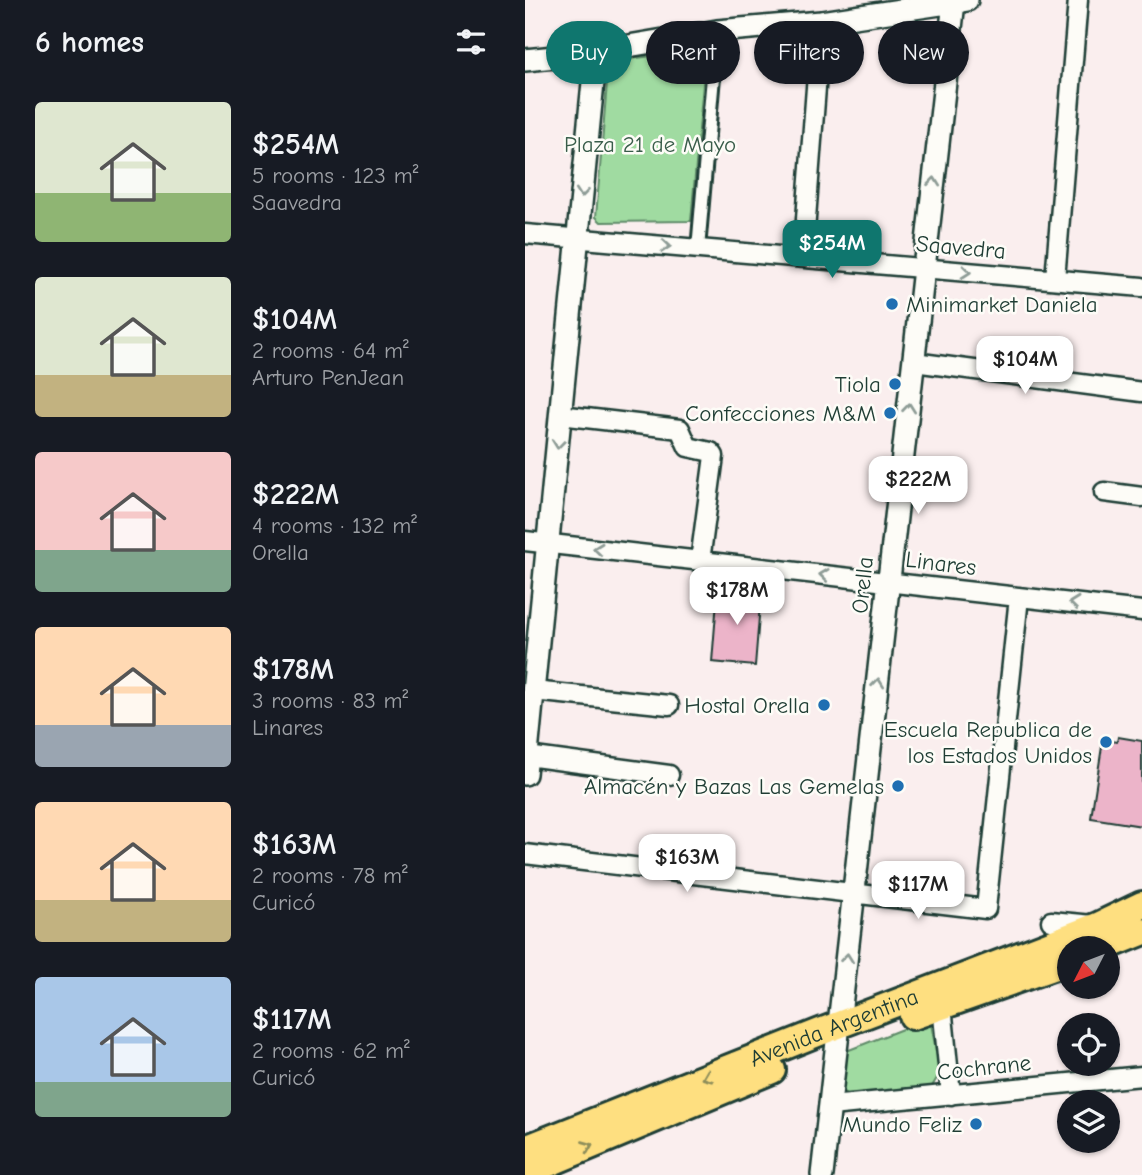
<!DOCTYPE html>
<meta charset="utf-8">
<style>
body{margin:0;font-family:"Comic Neue",sans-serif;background:#20242c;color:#f1f3f6;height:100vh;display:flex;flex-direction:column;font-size:26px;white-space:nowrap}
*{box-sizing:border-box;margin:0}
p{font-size:23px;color:#9ea1a6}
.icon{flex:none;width:38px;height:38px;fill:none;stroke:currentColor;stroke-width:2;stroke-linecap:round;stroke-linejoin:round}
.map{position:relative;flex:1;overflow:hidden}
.details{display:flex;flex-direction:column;background:#171b24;width:525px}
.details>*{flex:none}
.banner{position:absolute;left:21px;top:21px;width:490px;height:63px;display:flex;gap:14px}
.needle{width:46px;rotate:228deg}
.fabs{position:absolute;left:532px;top:936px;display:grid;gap:14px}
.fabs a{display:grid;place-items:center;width:63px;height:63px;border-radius:50%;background:#171b24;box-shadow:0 2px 5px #0004;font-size:35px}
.price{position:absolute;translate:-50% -60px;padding:0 16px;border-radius:14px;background:#fff;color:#222;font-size:23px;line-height:46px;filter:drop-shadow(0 2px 4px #0008)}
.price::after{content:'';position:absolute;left:50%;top:42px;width:21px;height:16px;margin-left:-10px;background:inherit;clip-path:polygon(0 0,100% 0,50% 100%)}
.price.selected{background:#0f766e;color:#fff}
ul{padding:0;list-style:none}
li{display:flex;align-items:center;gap:21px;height:175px;padding:0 35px}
li span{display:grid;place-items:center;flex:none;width:196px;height:140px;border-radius:7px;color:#555}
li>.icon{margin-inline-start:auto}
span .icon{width:84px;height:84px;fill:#fffc;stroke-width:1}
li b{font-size:30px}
h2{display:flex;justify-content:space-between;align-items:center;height:84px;padding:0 35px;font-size:30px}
.chip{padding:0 24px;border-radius:32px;background:#171b24;box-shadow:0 2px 5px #0004;font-size:24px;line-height:63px}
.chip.selected{background:#0f766e;color:#fff}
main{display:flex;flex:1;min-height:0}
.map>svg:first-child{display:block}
</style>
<main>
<section class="details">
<h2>6 homes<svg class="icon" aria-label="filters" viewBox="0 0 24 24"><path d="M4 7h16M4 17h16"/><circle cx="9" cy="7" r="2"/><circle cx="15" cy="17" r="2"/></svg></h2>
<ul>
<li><span style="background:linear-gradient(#dfe7d0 65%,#8fb573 0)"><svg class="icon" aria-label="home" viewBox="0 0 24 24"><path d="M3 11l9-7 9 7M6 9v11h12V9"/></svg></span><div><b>$254M</b><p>5 rooms · 123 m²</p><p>Saavedra</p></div></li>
<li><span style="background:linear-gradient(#dfe7d0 70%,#c2b280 0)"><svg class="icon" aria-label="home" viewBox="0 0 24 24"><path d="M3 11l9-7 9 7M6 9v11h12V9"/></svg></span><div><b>$104M</b><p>2 rooms · 64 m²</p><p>Arturo PenJean</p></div></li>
<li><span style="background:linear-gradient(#f6c9c9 70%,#7fa58c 0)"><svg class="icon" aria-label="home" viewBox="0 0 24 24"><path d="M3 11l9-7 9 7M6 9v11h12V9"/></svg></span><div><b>$222M</b><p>4 rooms · 132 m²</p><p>Orella</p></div></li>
<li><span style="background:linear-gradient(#ffd9b3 70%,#9aa5b1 0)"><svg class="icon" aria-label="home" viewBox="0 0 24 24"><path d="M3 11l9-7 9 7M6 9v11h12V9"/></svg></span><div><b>$178M</b><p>3 rooms · 83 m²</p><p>Linares</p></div></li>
<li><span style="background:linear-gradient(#ffd9b3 70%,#c2b280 0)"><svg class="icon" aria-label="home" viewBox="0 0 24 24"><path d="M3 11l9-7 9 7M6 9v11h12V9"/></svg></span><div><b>$163M</b><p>2 rooms · 78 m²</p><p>Curicó</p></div></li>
<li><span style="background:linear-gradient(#a9c7e8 75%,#7fa58c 0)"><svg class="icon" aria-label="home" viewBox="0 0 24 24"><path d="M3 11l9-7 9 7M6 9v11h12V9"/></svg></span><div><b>$117M</b><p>2 rooms · 62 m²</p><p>Curicó</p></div></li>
</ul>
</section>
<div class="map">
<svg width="617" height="1175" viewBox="0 0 617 1175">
<rect width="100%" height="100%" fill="#faeeee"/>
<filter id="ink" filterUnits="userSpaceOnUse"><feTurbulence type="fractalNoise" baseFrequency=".0143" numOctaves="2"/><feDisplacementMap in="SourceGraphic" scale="14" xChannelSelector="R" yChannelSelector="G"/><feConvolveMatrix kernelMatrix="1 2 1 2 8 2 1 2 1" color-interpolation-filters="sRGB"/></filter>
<g filter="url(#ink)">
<path fill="#a0dba1" stroke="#608c6a" stroke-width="2" d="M 181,49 L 166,221 L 76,222 L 71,217 L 83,71 L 89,61 Z
M 405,1018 L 415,1073 L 406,1088 L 325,1096 L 314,1088 L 319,1052 Z"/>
<path fill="#ecb4c9" stroke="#1f3d34" stroke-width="2" d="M 193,588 L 236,592 L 230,666 L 187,662 Z
M 593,737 L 617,741 L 617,826 L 566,818 L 578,740 L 592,742 Z"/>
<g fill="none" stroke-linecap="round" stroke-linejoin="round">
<g stroke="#1f3d34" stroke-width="18">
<path id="pedestrian" d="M 173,249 L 192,31"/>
</g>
<g stroke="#1f3d34" stroke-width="23">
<path id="minor" d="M 0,234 L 617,287
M 278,258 L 296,22
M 530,279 L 553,0
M 389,362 L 617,392
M 35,415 L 155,429 L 163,447 L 186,452 L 189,456 L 175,561
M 579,492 L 617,497
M 0,541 L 617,611
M 8,691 L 144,705
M 2,756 L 144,775
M 0,854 L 461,909 L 494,597
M 526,921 L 568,925
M 417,1006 L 426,1095
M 305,1106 L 617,1076"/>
</g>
<g stroke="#1f3d34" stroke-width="26">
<path id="tertiary" d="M 0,60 L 50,55 L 192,31 L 296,22 L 442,0
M 0,774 L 69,72 L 68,52
M 297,1175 L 429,2"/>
</g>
<g stroke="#1f3d34" stroke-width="32">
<g id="primary">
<path d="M 577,948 L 617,932"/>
<path d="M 388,1016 L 544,961"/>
<path id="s1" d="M 0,1149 L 295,1032 L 573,926 L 617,905"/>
<path d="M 0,1173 L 247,1070"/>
</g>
</g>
<use href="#pedestrian" stroke="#fdfcf7" stroke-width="12"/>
<use href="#minor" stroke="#fdfcf7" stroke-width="18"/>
<use href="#tertiary" stroke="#fdfcf7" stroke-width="21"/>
<use href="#primary" stroke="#fedf80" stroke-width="26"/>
</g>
<defs><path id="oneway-chevron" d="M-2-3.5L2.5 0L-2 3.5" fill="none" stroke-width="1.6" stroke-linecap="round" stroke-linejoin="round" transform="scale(1.75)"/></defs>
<g stroke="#8e9c96">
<use href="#oneway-chevron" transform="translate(409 182) rotate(-84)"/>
<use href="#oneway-chevron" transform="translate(57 193) rotate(96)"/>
<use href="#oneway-chevron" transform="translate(141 246) rotate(5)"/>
<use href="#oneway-chevron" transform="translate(441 272) rotate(5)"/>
<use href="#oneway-chevron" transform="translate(384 408) rotate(-84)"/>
<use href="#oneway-chevron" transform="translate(33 444) rotate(96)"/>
<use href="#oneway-chevron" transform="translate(73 549) rotate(-174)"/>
<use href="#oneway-chevron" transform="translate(299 575) rotate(-173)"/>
<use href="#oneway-chevron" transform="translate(549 603) rotate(-174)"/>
<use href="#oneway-chevron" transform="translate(353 683) rotate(-84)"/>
<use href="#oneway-chevron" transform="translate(322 958) rotate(-84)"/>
</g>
<g stroke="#8e8e5a">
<use href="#oneway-chevron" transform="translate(182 1077) rotate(158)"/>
<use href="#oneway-chevron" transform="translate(63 1146) rotate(-22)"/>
</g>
</g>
<g fill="#1f6fb2" stroke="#fdfcf7" stroke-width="2.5">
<circle cx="367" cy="304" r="7"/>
<circle cx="370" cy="384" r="7"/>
<circle cx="365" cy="413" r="7"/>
<circle cx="299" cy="705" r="7"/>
<circle cx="581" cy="742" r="7"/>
<circle cx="373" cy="786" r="7"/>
<circle cx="451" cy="1124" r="7"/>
</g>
<g text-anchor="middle" stroke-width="5" stroke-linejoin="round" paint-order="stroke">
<g font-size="23" fill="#395d4a" stroke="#fdfcf7">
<text x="125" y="152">Plaza 21 de Mayo</text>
</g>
<g font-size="23" fill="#1f3d34" stroke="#fdfcf7">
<text transform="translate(436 247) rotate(5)" y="8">Saavedra</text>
<text transform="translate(416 563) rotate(7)" y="8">Linares</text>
<text transform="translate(337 585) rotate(-84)" y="8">Orella</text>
<text dy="8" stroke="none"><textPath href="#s1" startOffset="332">Avenida Argentina</textPath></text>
<text transform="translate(459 1067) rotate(-6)" y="8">Cochrane</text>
</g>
<g font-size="23" fill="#1f3d34" stroke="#fdfcf7" text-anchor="end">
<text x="381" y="312" text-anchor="start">Minimarket Daniela</text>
<text x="356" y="392">Tiola</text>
<text x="351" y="421">Confecciones M&amp;M</text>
<text x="285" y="713">Hostal Orella</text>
<text x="567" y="737">Escuela Republica de<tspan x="567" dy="26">los Estados Unidos</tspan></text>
<text x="359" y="794">Almacén y Bazas Las Gemelas</text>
<text x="437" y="1132">Mundo Feliz</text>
</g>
</g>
</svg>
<div class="fabs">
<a><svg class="needle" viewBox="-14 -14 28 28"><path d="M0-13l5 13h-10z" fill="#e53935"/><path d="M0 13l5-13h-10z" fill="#9ea1a6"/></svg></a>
<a><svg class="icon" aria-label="locate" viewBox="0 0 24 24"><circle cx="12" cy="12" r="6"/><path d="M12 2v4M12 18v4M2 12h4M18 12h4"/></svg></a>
<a><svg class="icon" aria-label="layers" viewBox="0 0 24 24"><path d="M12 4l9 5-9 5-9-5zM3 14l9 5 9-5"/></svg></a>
</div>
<b class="price selected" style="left:307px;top:280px">$254M</b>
<b class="price" style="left:500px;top:396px">$104M</b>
<b class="price" style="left:393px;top:516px">$222M</b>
<b class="price" style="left:212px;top:627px">$178M</b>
<b class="price" style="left:162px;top:894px">$163M</b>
<b class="price" style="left:393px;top:921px">$117M</b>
<div class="banner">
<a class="chip selected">Buy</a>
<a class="chip">Rent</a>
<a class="chip">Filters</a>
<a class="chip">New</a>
</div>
</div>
</main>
